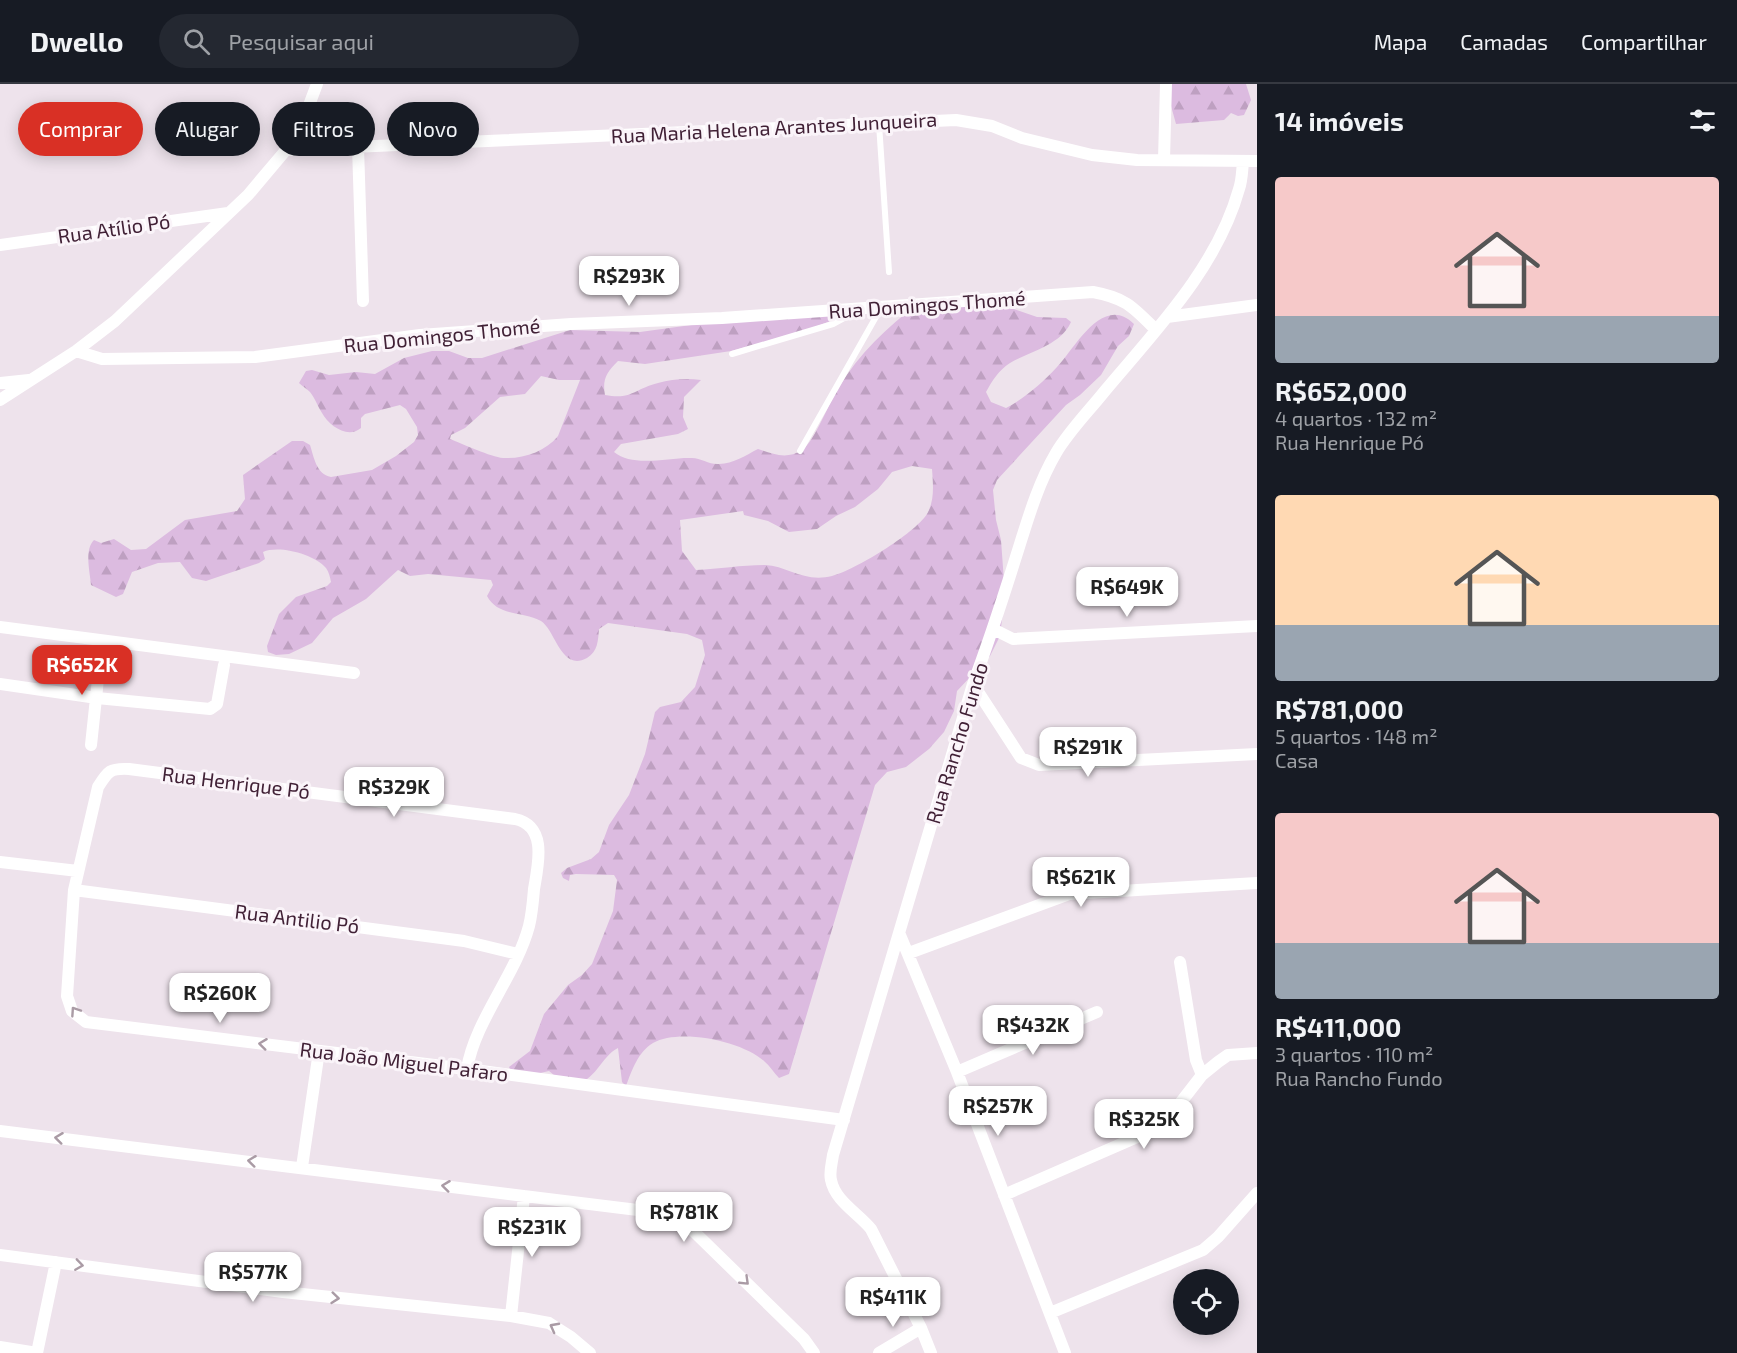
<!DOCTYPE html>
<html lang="pt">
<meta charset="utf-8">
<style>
body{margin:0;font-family:"Exo 2",sans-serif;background:#242831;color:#f1f3f6;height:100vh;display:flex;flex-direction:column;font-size:22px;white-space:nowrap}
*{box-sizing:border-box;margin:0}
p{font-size:20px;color:#9ea1a6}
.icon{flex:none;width:33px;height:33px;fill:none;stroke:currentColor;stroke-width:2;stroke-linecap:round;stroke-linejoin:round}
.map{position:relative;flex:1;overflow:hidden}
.panel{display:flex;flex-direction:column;background:#171b24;width:480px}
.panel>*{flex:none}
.guide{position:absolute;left:18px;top:18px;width:570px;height:54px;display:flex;gap:12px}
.controls{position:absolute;left:1173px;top:1185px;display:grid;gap:12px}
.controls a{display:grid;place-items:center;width:66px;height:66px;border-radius:50%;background:#171b24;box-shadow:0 3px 15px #0003;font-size:30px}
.price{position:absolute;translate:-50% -51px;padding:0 14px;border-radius:12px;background:#fff;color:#222;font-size:20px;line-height:39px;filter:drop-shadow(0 2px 3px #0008)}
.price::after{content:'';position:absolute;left:50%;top:36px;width:18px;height:14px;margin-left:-9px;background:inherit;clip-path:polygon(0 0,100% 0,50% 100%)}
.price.active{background:#d93025;color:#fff}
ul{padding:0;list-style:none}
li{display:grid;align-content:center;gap:12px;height:318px;padding:0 18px}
li span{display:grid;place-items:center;height:186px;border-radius:6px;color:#555}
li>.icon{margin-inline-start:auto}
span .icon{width:108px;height:108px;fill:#fffc;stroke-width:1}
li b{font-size:26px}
h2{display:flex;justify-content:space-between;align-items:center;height:72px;padding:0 18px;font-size:26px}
.chip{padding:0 21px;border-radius:27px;background:#171b24;box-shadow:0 3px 15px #0003;font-size:21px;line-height:54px}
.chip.active{background:#d93025;color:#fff}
header{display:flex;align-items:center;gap:36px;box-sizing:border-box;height:84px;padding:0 30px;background:#171b24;border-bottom:2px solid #363941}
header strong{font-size:28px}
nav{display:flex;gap:33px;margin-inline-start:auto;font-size:21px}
.search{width:420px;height:54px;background:#242831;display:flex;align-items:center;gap:15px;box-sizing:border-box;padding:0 21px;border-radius:33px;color:#9ea1a6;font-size:22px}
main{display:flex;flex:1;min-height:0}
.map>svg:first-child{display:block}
</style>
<header>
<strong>Dwello</strong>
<div class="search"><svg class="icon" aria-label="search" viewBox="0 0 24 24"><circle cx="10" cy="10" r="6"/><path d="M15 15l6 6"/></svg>Pesquisar aqui</div>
<nav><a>Mapa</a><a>Camadas</a><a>Compartilhar</a></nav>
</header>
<main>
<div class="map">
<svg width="1257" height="1269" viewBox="0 0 1257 1269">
<defs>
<pattern id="forest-firs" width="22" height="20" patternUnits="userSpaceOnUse" patternTransform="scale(1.5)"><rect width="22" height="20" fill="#dcbbe0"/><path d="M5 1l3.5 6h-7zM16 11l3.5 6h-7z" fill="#bea0c1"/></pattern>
</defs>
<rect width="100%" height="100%" fill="#eee3ec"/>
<path fill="url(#forest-firs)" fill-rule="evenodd" d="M 1165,0 L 1246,0 L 1251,16 L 1244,31 L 1238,32 L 1231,29 L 1224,36 L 1176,40 Z
M 918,220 L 962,220 L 1014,225 L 1037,233 L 1066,234 L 1071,238 C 1060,262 1030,267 1010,279 C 999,286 992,297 986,308 L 991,318 L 1006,324 C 1025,314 1042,299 1057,283 C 1075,264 1103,209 1134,240 L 1129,252 L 1118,262 L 1101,291 L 1080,311 L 1066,321 L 997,396 L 993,406 L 996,436 L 1001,456 L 1005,511 L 1000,552 L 990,572 L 957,607 L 954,627 L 944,648 L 929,665 L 906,683 L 887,688 L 875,701 L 789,990 L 779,994 C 774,989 770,982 764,977 C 742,957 679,944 653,959 C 638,968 632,986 626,1002 L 622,998 L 618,964 C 599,973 593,1007 565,998 C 560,997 554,991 549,987 L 527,992 L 513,991 L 509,983 L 530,967 L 544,930 L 568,901 L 582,891 L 592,880 L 613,827 L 617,796 L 614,791 L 576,790 L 570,791 L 569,797 L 563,794 L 561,789 L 567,784 L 591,775 L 599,768 L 609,741 L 629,711 L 645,670 L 655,628 L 660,623 L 681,618 L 695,603 L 705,571 L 702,556 L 687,550 L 608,539 L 599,545 C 598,557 598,567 587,574 C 561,588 556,547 541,537 C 524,527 498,533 487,512 L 493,501 L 491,496 L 428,490 L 410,492 L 398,486 L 366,515 L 333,534 L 312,559 L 289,570 L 276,571 L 268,568 L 267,562 L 279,530 L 296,513 L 327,502 L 331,498 C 330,493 329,488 326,484 C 314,470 279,461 263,468 L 265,475 L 259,479 L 206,497 L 192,494 L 180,478 L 158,479 L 132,488 L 123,510 L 116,513 L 91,501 C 90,488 84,466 94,456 L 101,459 L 114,455 L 131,466 L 146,465 L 185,436 L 237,427 L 245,415 L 243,391 L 292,357 L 303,357 L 310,361 C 314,373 316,390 331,393 L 372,386 L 396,372 L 414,358 L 418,351 L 417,343 L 406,325 L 400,321 L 365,330 L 361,334 L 361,344 C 348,355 329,342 322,329 C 318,323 315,314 310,308 C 307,305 302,302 299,299 L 306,287 L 312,286 L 329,291 L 356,288 L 375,290 L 404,274 L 432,267 L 449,267 L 468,274 L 482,274 L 570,246 L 640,248 L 706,239 L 820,232 L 844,232 L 796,250 L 731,267 L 645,280 L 618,277 C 607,288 602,295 605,311 C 632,316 634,305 658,299 C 672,295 687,294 701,296 L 684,313 L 683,333 L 688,345 L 678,350 L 621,360 L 614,368 C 633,384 669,373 692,374 C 701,374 710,381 719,380 C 733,380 746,371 758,365 C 774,370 786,376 802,366 C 815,357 829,318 839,303 C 859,270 887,243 918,220 ZM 541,292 L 559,296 L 580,296 L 558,352 C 545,368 523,375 503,374 C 491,373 463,360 450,355 L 451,351 L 465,344 L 500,313 L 525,310 ZM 912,382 L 932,385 C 933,400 935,416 927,430 C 914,450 855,486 832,492 C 804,499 788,482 765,481 C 742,481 719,485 696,486 L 682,467 L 680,436 L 743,427 L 744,431 L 768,437 L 789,448 L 817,445 L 836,432 L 855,423 L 878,405 L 892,388 Z"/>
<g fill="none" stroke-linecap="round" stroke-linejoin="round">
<path stroke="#fff" stroke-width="6" d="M 879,40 L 889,188
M 732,270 L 833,240 L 855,228
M 800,367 L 881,224"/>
<path stroke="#fff" stroke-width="12" d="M 358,63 L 363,217
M 286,66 L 956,36 L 992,42 L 1022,54 L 1092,71 L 1137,76 L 1257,77
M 1164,76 L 1166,0
M 0,161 L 228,129
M 1167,233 L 1257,221
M 76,267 L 102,275 L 255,273 L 420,251 L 571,240 L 722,234 L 1093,208 C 1126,214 1133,223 1156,246
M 0,299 L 29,296
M 0,316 L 76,267 L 115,237 L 248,111 L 286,66 L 305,32 L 317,0
M 0,543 L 354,589
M 993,545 L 1013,555 L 1257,542
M 0,600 L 97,614 L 210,625 L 217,620 L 224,581
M 973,600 L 1021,674 L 1039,681 L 1257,670
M 91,661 L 101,567
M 0,778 L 78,787
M 74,806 L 464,857 L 518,870
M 900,851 L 957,988 L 1065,1269
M 909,869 L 1069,810 L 1257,799
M 1180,878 L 1196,976 L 1202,991
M 467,985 C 475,936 516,891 529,842 C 532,830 533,817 534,805 C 538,781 548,742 515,735 L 129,685 C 110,684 108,687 98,703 L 74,806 L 67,912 L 72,927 L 86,938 L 467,985 L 844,1036
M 957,988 L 1097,928
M 0,1047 L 670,1130 L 680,1134 L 804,1255 L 814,1269
M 302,1083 L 319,967
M 1004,1111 L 1151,1047 L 1164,1040 L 1202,991 L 1218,978 L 1228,971 L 1257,969
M 0,1171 L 283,1208 L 511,1232 L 549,1239 L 571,1253 L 590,1269
M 1050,1229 L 1203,1166 L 1218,1153 L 1257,1109
M 511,1232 L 524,1112
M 0,1263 L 37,1269 L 56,1178
M 879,1269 L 921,1244
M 931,1269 L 921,1244 L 871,1145 C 858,1129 835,1117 831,1096 C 829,1088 832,1079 833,1071 L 973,600 C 988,560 1001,520 1014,479 C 1026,442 1036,403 1056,369 C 1069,347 1088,328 1104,308 C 1155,247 1217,184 1239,105 C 1242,97 1242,87 1243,78"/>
</g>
<defs><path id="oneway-chevron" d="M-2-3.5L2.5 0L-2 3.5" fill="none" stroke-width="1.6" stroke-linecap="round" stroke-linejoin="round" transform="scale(1.5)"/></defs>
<g stroke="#aa9ba5">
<use href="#oneway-chevron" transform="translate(75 927) rotate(-124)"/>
<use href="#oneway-chevron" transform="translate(263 960) rotate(-173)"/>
<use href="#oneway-chevron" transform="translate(59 1054) rotate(-173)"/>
<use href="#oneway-chevron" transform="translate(252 1077) rotate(-173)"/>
<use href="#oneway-chevron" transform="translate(446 1102) rotate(-173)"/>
<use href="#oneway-chevron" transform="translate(79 1181) rotate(8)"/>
<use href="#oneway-chevron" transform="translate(745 1197) rotate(44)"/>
<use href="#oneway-chevron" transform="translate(335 1214) rotate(6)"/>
<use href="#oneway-chevron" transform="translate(554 1243) rotate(-152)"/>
</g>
<g text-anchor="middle" stroke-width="6" stroke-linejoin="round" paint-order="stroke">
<g font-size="20" fill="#412136" stroke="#faf4f9">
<text transform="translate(774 44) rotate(-3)" y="7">Rua Maria Helena Arantes Junqueira</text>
<text transform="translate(114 145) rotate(-8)" y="7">Rua Atílio Pó</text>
<text transform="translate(927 221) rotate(-4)" y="7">Rua Domingos Thomé</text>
<text transform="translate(442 252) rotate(-6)" y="7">Rua Domingos Thomé</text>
<text transform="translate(957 659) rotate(-73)" y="7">Rua Rancho Fundo</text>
<text transform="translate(236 699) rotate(7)" y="7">Rua Henrique Pó</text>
<text transform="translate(297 835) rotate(7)" y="7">Rua Antilio Pó</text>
<text transform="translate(404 978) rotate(7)" y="7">Rua João Miguel Pafaro</text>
</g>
</g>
</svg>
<div class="controls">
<a><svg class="icon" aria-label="locate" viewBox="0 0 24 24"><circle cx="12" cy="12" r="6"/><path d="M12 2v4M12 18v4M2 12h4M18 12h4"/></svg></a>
</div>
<b class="price" style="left:629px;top:223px">R$293K</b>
<b class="price" style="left:1127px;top:534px">R$649K</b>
<b class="price active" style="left:82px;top:612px">R$652K</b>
<b class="price" style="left:1088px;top:694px">R$291K</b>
<b class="price" style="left:394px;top:734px">R$329K</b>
<b class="price" style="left:1081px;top:824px">R$621K</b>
<b class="price" style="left:220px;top:940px">R$260K</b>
<b class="price" style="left:1033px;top:972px">R$432K</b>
<b class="price" style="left:998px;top:1053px">R$257K</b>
<b class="price" style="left:1144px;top:1066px">R$325K</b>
<b class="price" style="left:684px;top:1159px">R$781K</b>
<b class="price" style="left:532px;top:1174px">R$231K</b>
<b class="price" style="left:253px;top:1219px">R$577K</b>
<b class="price" style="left:893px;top:1244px">R$411K</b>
<div class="guide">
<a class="chip active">Comprar</a>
<a class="chip">Alugar</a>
<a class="chip">Filtros</a>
<a class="chip">Novo</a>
</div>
</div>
<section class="panel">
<h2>14 imóveis<svg class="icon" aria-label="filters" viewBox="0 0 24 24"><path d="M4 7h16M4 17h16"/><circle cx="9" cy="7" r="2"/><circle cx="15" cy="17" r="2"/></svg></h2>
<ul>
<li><span style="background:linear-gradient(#f6c9c9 75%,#9aa5b1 0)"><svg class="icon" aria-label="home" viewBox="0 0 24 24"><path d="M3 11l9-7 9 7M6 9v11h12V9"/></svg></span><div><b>R$652,000</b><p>4 quartos · 132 m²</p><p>Rua Henrique Pó</p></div></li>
<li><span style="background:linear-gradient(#ffd9b3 70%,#9aa5b1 0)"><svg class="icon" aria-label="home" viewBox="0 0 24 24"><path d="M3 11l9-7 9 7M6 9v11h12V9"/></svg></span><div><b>R$781,000</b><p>5 quartos · 148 m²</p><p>Casa</p></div></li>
<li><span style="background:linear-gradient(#f6c9c9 70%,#9aa5b1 0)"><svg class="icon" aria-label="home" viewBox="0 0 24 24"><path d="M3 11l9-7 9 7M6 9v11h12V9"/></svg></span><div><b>R$411,000</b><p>3 quartos · 110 m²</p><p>Rua Rancho Fundo</p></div></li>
</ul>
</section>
</main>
